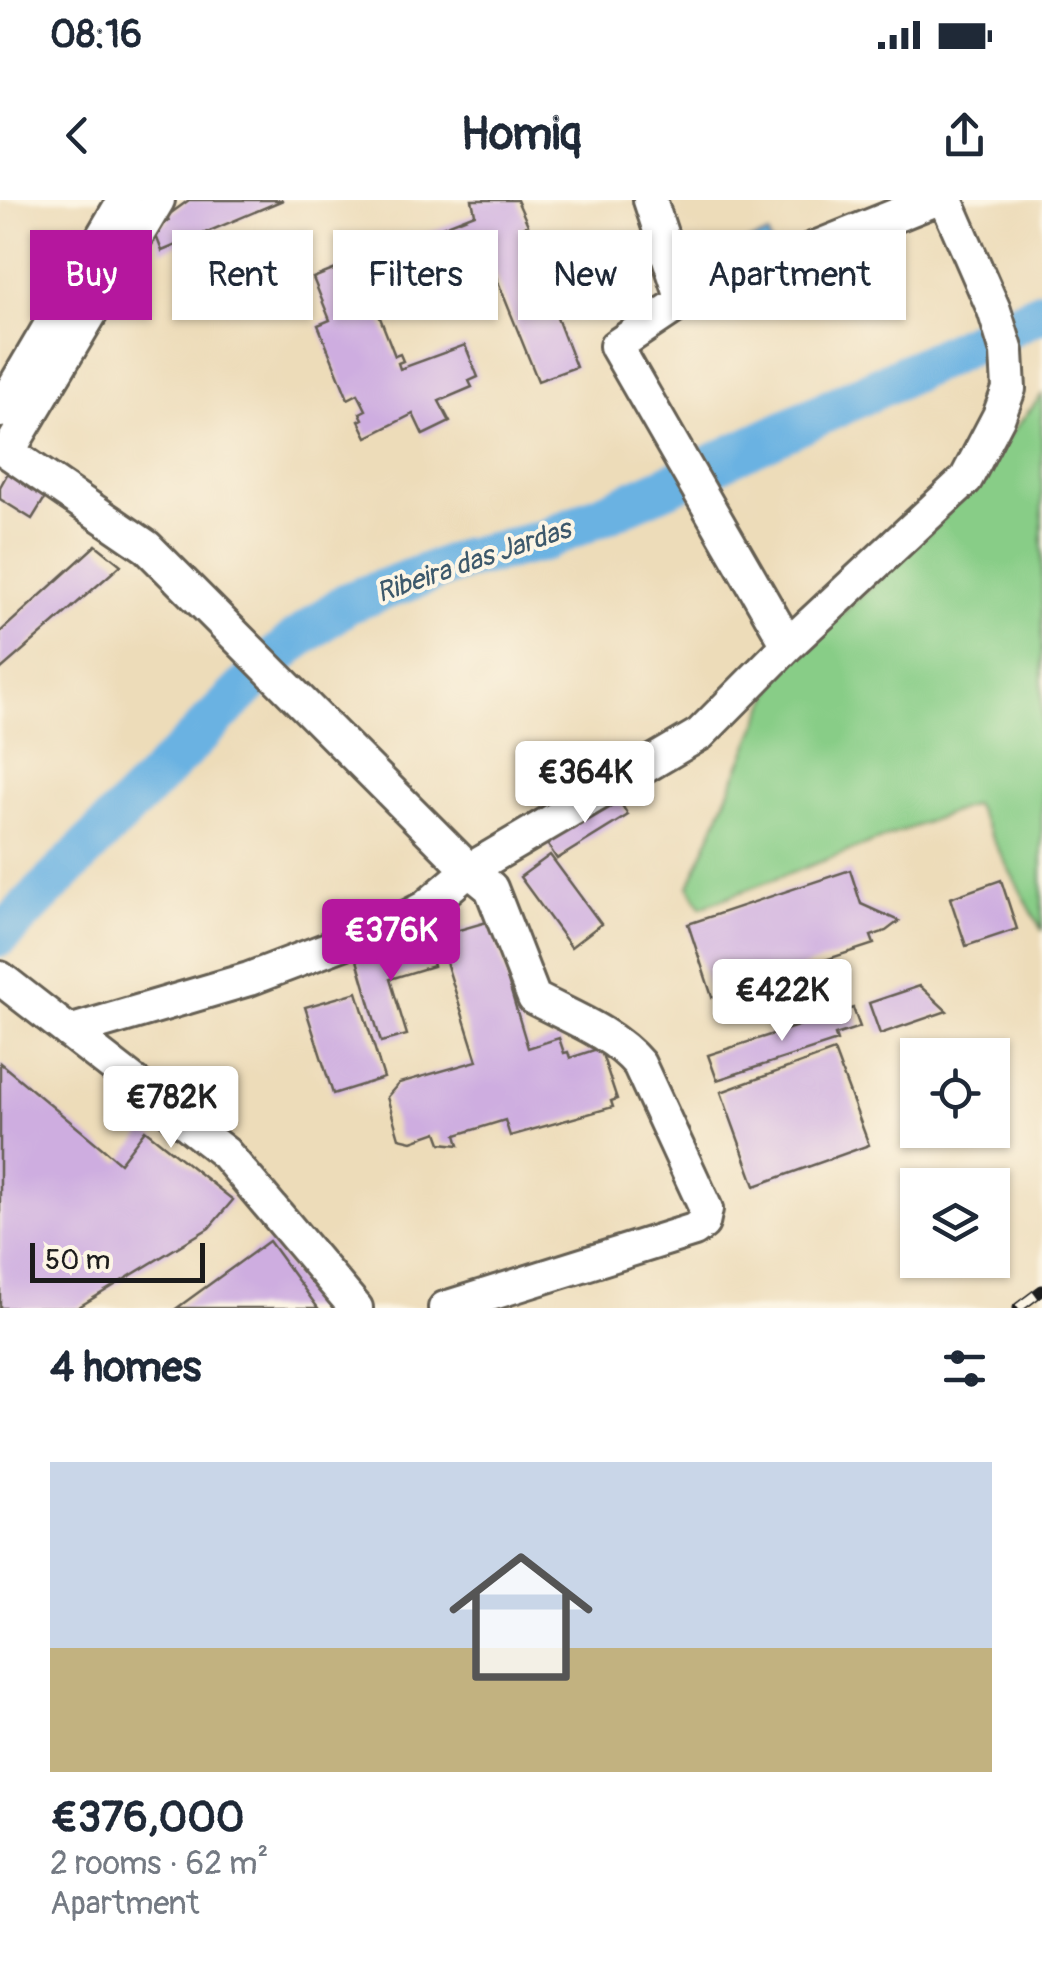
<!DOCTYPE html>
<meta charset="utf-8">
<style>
body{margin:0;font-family:Pangolin,sans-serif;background:#f2f2f3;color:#1f2937;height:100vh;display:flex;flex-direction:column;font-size:38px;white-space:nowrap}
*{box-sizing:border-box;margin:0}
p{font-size:32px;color:#747a83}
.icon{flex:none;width:55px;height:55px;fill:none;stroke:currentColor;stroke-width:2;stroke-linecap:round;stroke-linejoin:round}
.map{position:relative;height:1108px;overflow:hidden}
.details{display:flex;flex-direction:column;background:#fff;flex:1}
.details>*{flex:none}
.guide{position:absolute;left:30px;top:30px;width:982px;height:90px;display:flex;gap:20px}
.tools{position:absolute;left:900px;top:838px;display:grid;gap:20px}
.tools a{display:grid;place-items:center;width:110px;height:110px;border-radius:0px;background:#fff;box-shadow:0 2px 8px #0004;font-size:50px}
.scale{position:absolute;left:30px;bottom:25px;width:175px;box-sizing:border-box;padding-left:10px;border:5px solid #1c1c1c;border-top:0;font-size:28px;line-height:35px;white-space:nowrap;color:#1c1c1c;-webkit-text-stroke:8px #fcf5e5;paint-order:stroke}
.price{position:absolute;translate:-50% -85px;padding:0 22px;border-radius:10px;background:#fff;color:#222;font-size:32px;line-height:65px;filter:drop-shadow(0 2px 5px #0008)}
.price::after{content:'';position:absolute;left:50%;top:60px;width:30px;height:22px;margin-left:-15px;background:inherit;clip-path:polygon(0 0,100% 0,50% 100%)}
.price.active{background:#b5179e;color:#fff}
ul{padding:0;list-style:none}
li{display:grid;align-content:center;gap:20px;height:530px;padding:0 50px}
li span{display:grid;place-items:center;height:310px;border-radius:0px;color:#555}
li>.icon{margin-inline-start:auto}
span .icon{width:180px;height:180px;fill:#fffc;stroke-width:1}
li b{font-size:42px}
h2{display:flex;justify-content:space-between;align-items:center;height:120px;padding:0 50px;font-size:42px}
.chip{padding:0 35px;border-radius:0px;background:#fff;box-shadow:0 2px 8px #0004;font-size:35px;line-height:90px}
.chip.active{background:#b5179e;color:#fff}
.status{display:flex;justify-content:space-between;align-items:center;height:70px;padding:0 50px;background:#fff;direction:ltr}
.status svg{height:28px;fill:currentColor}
header{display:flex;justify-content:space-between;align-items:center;height:130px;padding:0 50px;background:#fff;font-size:45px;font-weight:700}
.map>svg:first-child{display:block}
</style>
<div class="status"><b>08:16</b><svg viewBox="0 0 49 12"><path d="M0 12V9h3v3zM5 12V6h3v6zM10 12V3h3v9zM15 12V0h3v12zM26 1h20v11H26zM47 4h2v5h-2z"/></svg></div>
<header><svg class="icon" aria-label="back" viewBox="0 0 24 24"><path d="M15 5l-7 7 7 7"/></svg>Homiq<svg class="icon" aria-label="share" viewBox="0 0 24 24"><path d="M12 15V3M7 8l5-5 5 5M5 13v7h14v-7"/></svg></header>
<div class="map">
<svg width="1042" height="1108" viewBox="0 0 1042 1108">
<rect width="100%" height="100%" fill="#fcf5e5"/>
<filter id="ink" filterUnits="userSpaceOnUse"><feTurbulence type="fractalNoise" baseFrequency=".01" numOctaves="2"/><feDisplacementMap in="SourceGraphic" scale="20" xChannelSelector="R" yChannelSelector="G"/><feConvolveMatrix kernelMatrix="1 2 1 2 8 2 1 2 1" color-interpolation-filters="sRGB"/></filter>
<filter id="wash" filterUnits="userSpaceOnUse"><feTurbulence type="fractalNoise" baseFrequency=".0048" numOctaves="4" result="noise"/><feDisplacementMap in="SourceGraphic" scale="40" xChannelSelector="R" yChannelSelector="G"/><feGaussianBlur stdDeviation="2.25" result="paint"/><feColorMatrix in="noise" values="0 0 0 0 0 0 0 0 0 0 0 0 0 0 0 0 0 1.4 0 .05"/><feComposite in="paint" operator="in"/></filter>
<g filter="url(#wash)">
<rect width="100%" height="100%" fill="#eddcb9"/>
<path fill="#88cd87" stroke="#527452" stroke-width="2.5" d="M 1042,195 L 1042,731 L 974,604 L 701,707 L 689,686 L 780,471 L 936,326 Z"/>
<path fill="#6bb2e2" stroke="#44677f" stroke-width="2.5" d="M 768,35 L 775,57 L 730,71 L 723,49 Z"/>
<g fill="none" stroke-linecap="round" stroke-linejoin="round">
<path stroke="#6bb2e2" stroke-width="42" d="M 697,272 L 1042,111
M 271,462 L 293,442 L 347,403 L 466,359 L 543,341 L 687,277
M 0,736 L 260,473"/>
</g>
<g id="blocks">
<path fill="#ceade0" d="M 189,0 L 283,0 L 162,51 L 153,28 L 169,21 L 167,16 Z
M 472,0 L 517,0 L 528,25 L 520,28 L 538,70 L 552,63 L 562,85 L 547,92 L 576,167 L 538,181 L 484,47 L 370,92 L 395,156 L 400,154 L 403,161 L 398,163 L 400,169 L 465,145 L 478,177 L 469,181 L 472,187 L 439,201 L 450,222 L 423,235 L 413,214 L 367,237 L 359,221 L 363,219 L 360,213 L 366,210 L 358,194 L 348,199 L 318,125 L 330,120 L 313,78 L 475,14 Z
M 10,269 L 48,293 L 32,319 L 0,299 L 0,287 Z
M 96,345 L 121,365 L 0,470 L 0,432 Z
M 614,592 L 628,615 L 557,659 L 542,636 Z
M 550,655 L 601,724 L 571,747 L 520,677 Z
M 850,670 L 861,704 L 899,721 L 886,731 L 871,736 L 874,744 L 712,797 L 688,724 Z
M 1001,680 L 1017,729 L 966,746 L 950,698 Z
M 490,721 L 528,848 L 559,838 L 564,853 L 568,852 L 570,858 L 600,848 L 617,899 L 611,901 L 613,907 L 510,936 L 505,920 L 456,935 L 459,945 L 441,943 L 437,932 L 412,941 L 399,938 L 387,897 L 399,883 L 477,861 L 438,736 Z
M 425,740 L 433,766 L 390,779 L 407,835 L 381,842 L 357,760 Z
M 920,786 L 947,811 L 880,834 L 869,803 Z
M 357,792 L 384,878 L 333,894 L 305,807 Z
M 853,808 L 860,827 L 835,835 L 837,841 L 717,880 L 708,855 Z
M 834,851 L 869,945 L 755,986 L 721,892 Z
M 0,863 L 120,963 L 145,930 L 233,1000 L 209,1028 L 77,1108 L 0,1108 Z
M 269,1041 L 318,1108 L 177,1108 Z"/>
</g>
</g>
<g filter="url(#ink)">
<use href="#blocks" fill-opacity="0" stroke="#655f53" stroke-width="2.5"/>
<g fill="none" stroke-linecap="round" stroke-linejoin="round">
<g stroke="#655f53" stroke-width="38">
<path id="minor" d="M 158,0 L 8,252 L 147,347 L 469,670 L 491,688 L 534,798 C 570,817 613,833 639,864 L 706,1009 L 703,1023 L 694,1030 L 445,1108
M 650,0 L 683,101
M 0,211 L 124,0
M 788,445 L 616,146 L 683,101 L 934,0
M 0,778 L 225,953 L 356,1108
M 69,832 L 249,779 L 396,723 L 426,707 L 469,670 L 700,534 L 788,445 L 966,279 L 999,216 L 1009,189 L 1007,152 L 994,110 L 946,0"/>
</g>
<use href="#minor" stroke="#fff" stroke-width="32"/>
<g stroke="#1c1c1c" stroke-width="11">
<path id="rail" d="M 1018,1108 L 1042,1090"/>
</g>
<use href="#rail" stroke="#fcf5e5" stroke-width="8" stroke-dasharray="22" stroke-linecap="butt"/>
</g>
</g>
<g text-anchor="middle" stroke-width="8" stroke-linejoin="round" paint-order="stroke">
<g font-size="28" font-style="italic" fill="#3c586b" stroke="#fcf5e5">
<text transform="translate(473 360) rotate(-19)" y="10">Ribeira das Jardas</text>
</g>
</g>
</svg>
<div class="tools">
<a><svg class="icon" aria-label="locate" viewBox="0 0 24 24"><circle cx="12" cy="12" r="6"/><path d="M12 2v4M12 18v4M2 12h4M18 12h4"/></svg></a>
<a><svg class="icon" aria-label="layers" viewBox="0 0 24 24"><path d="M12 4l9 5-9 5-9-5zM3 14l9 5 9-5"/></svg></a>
</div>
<div class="scale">50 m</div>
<b class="price" style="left:585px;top:626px">€364K</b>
<b class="price active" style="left:391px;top:784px">€376K</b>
<b class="price" style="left:782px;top:844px">€422K</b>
<b class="price" style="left:171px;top:951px">€782K</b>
<div class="guide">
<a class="chip active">Buy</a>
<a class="chip">Rent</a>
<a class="chip">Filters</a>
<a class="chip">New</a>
<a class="chip">Apartment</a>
</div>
</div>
<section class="details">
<h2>4 homes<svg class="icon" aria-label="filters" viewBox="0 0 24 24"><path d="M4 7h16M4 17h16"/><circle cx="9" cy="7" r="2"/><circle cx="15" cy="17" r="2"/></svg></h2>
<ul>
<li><span style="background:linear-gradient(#c9d6e8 60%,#c2b280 0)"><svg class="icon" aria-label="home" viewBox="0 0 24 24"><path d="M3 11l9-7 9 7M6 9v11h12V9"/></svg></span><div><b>€376,000</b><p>2 rooms · 62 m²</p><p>Apartment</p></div></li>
</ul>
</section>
